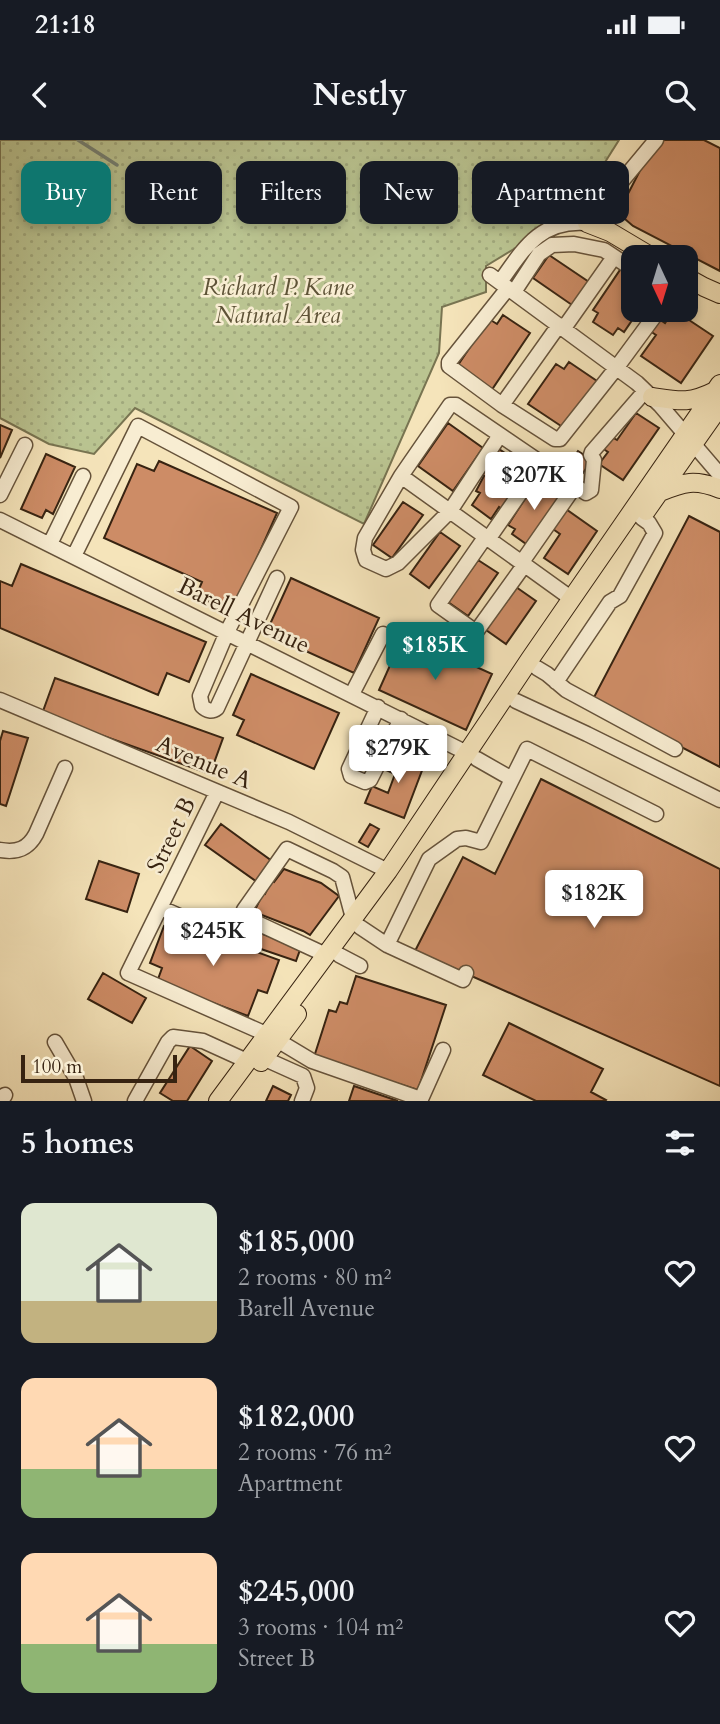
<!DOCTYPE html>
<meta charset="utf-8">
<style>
body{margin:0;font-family:Cardo,serif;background:#242831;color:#f1f3f6;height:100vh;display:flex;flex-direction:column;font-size:26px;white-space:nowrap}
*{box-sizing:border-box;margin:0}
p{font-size:23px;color:#9ea1a6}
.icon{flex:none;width:38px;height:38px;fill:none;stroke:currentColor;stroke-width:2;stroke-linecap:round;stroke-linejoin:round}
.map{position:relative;height:961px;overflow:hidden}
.sheet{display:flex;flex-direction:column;background:#171b24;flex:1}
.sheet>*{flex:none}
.top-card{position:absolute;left:21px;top:21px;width:679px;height:63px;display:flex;gap:14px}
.needle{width:46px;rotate:176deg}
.fabs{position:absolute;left:621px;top:105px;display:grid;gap:14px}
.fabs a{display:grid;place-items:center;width:77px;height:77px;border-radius:14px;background:#171b24;box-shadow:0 4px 10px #0003;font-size:35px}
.scale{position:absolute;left:21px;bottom:18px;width:156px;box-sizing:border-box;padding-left:7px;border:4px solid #372311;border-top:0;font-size:19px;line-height:24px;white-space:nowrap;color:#372311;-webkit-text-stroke:5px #f8edd2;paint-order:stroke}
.price{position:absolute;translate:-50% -60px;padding:0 16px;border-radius:7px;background:#fff;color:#222;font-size:23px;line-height:46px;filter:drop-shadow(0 2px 4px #0008)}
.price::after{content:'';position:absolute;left:50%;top:42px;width:21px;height:16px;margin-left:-10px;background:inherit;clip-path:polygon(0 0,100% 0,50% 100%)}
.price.current{background:#0f766e;color:#fff}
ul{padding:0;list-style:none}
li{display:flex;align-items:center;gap:21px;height:175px;padding:0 21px}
li span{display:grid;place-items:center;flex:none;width:196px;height:140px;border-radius:14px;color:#555}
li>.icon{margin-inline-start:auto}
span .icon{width:84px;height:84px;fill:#fffc;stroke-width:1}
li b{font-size:30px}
h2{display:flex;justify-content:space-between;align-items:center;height:84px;padding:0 21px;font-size:30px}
.pill{padding:0 24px;border-radius:14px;background:#171b24;box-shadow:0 4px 10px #0003;font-size:24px;line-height:63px}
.pill.current{background:#0f766e;color:#fff}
.status{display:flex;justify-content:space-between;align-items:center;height:49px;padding:0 35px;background:#171b24;direction:ltr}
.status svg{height:19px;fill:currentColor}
header{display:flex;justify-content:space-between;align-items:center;height:91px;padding:0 21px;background:#171b24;font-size:32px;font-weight:700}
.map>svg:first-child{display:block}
</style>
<div class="status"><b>21:18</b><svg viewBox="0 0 49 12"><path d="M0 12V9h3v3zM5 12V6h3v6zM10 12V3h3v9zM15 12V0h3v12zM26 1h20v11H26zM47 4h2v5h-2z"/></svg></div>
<header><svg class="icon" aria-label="back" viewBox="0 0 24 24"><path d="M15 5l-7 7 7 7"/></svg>Nestly<svg class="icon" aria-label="search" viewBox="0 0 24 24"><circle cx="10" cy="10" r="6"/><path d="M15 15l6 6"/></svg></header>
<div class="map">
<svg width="720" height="961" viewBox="0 0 720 961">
<defs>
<pattern id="park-dots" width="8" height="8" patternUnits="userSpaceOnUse" patternTransform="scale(1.75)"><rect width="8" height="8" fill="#bac491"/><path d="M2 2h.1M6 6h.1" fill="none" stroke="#a0a87c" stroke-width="1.8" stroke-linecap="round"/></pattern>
</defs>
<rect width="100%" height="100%" fill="#f5e4ba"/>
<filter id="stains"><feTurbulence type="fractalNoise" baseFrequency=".00286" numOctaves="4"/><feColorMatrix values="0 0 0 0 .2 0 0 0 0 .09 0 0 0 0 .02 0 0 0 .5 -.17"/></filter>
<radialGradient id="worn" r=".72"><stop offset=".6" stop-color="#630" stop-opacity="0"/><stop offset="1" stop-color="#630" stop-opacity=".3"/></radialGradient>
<path fill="url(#park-dots)" stroke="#787451" stroke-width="2" d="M 0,0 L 619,0 L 573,73 L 486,126 L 486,152 L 442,167 L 439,213 L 364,384 L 135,268 L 94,314 L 49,304 L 0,278 Z"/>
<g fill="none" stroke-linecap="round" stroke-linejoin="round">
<path stroke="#748073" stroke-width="3.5" d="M 78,0 L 117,25"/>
</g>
<path fill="#cd8c66" stroke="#372311" stroke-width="2" d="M 664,0 L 704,0 L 720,8 L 720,131 L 633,86 L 618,73 L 646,19 Z
M 549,115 L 589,142 L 572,165 L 533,138 Z
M 622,127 L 634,135 L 634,170 L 639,170 L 624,192 L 618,188 L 613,195 L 593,182 L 598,173 L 593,170 Z
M 674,170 L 713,196 L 681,243 L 641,216 L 656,195 L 650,191 L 659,179 L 665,183 Z
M 503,175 L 530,193 L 491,251 L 456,228 L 489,179 L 497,184 Z
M 569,222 L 597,241 L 564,288 L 528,264 L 556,224 L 564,229 Z
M 636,273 L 659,288 L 623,340 L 599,324 L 608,312 L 602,308 L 610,296 L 617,300 Z
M 448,283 L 483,308 L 453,351 L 418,326 Z
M 0,285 L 12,290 L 0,318 Z
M 499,309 L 531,331 L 503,370 L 499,367 L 491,379 L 472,365 L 480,353 L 476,351 L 484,336 L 482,335 Z
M 578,311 L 592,320 L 583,333 L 569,324 Z
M 46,314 L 75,327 L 53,374 L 46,370 L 42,378 L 21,369 Z
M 159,321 L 277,373 L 233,472 L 196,456 L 202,442 L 104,398 L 137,324 L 154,331 Z
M 537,340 L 561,355 L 529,406 L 512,394 L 515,389 L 508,385 Z
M 403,362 L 423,375 L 392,418 L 373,405 Z
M 563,367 L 597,391 L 568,434 L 544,418 L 560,394 L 550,387 Z
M 689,376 L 720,392 L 720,627 L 592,561 Z
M 440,392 L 460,406 L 429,448 L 410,434 Z
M 478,420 L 498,433 L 468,476 L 448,462 L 466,427 L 471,430 Z
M 21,424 L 206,502 L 189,542 L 167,533 L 158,555 L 0,488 L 0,441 L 12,446 Z
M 291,438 L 379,478 L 354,533 L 266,493 Z
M 516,447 L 536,461 L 506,504 L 486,490 L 497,474 L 500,461 L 505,464 Z
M 404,494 L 492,534 L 466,590 L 379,550 Z
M 251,534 L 339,573 L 314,629 L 237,595 L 244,580 L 233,575 Z
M 55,538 L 223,598 L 210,634 L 42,574 Z
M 3,591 L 28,598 L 6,666 L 0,664 L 0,601 Z
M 393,612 L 404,617 L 406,613 L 426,620 L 404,678 L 365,663 L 372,646 L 388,653 L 395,634 L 386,630 Z
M 541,639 L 720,729 L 720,946 L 415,811 L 463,717 L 495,734 Z
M 221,684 L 272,721 L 257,742 L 205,705 Z
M 370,684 L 379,689 L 368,707 L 359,702 Z
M 99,721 L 139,734 L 127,772 L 86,759 Z
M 284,729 L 321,743 L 339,756 L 310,795 L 303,791 L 254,772 L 263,753 L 265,754 L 271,741 L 274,742 Z
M 182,785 L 279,820 L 267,853 L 258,850 L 248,876 L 157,842 L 162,828 L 150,823 L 164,786 L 179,792 Z
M 260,793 L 301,807 L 296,821 L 255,807 Z
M 103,833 L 146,858 L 132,883 L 88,859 Z
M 356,836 L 446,865 L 418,950 L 314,917 L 329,870 L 336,872 L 340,862 L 347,864 Z
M 509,883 L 603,929 L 591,952 L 606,960 L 605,961 L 536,961 L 483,935 Z
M 190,906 L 212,921 L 187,961 L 173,961 L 160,953 Z
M 273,946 L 291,955 L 288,961 L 266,961 Z
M 354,946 L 398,961 L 349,961 Z"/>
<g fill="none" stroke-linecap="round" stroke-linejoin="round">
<g stroke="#66533b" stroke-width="17">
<path id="minor" d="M 490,135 L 637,243 L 660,265 L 720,335
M 500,142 C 524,108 541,79 587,83 L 656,0
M 508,148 L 449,222 L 449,226 L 502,265 L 555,299 L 560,299 L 617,227 L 659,170
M 514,152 L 539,114 L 552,105 L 574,104 L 604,110 L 634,130
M 564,188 L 614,117
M 502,265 L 559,185
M 500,295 L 450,371 L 398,423 L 386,429 L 366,420 L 363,410 L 365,398 L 401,336 L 450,265 L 456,265 C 499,294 542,324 586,353 L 591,350 L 594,320 L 591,315 L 592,312 L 645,251
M 401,336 L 572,459
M 0,355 L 25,305
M 0,380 L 467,613
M 486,396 L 438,465 L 476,492 L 525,424
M 489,398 L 541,323
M 50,404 L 83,336
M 74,416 L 138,286 L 291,367 L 227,492 L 200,556 L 202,566 C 207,571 212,572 217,568 L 277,438
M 522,422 L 575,346
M 537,528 L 547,534 L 566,550 L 675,609
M 556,542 L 610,462 L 620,456 L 655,393 L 649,383 L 642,378
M 352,554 L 383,494
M 0,560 L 289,682 L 388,731
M 516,561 L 587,594 L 720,660
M 378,567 L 349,629 L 351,636 L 365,642 L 370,640 L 401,579
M 477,619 L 512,639
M 217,652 L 128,833 L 266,894
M 0,710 C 17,713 28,709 36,694 L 65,628
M 161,768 L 218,793 L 224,793 L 242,776
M 360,787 L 387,805 L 429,719 L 457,699 L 466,698 L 481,702 L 527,609 L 656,674
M 387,805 L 463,840 L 466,833
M 326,815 L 242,776 L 244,770 L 287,709 L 333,731 L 342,737 L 353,778
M 339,815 L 360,826
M 277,900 L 312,921 L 421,959 L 443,910
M 55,902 L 76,938 L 84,961
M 263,918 L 303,936 L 307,948 L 302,961
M 1,961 L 5,955
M 135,961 L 168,902 L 173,897 L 203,901 L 247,921"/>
</g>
<g stroke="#372311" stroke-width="20">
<path id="major" d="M 587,83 L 610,92 L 652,117
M 686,137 L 704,147 L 720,154
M 652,257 C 679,261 689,264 715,251
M 660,352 C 684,342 695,339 720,349
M 646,371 L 720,266
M 261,922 L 297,874
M 218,961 L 388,731 L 530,519 L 720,244"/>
</g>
<use href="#minor" stroke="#f8edd2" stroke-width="14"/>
<use href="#major" stroke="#f5e4ba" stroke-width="18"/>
</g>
<g text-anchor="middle" stroke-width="5" stroke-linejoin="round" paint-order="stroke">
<g font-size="24" font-style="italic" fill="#5e5337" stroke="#f8edd2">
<text x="278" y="155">Richard P. Kane<tspan x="278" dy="28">Natural Area</tspan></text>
</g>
<g font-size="24" fill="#372311" stroke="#f8edd2">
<text transform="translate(244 475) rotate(26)" y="8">Barell Avenue</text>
<text transform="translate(204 622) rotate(23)" y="8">Avenue A</text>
<text transform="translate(171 695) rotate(-64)" y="8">Street B</text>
</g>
</g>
<rect width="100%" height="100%" filter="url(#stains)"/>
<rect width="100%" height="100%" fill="url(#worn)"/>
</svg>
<div class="fabs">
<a><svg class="needle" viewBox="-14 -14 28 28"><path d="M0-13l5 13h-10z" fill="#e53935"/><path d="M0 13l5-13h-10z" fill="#9ea1a6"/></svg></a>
</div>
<div class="scale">100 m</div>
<b class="price" style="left:534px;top:372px">$207K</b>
<b class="price current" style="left:435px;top:542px">$185K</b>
<b class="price" style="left:398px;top:645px">$279K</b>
<b class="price" style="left:594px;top:790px">$182K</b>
<b class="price" style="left:213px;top:828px">$245K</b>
<div class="top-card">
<a class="pill current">Buy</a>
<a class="pill">Rent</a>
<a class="pill">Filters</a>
<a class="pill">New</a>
<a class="pill">Apartment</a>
</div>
</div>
<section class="sheet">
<h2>5 homes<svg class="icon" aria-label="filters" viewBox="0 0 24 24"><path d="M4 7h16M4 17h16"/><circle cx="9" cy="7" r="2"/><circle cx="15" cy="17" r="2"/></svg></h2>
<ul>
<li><span style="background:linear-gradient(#dfe7d0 70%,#c2b280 0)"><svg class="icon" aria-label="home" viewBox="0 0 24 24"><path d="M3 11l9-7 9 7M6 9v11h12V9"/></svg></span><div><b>$185,000</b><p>2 rooms · 80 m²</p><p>Barell Avenue</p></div><svg class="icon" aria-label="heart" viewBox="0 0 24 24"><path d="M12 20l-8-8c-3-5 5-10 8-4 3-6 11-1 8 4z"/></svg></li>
<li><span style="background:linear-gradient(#ffd9b3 65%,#8fb573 0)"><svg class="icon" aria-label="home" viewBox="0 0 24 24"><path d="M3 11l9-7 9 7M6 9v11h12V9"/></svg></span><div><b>$182,000</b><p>2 rooms · 76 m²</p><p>Apartment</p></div><svg class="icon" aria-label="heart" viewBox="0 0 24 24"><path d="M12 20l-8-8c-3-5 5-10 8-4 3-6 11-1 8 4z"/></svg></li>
<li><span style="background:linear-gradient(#ffd9b3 65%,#8fb573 0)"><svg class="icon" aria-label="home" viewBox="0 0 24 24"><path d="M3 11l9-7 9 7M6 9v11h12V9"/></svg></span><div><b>$245,000</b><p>3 rooms · 104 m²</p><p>Street B</p></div><svg class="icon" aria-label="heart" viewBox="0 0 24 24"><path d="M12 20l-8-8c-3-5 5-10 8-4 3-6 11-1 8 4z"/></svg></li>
</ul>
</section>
